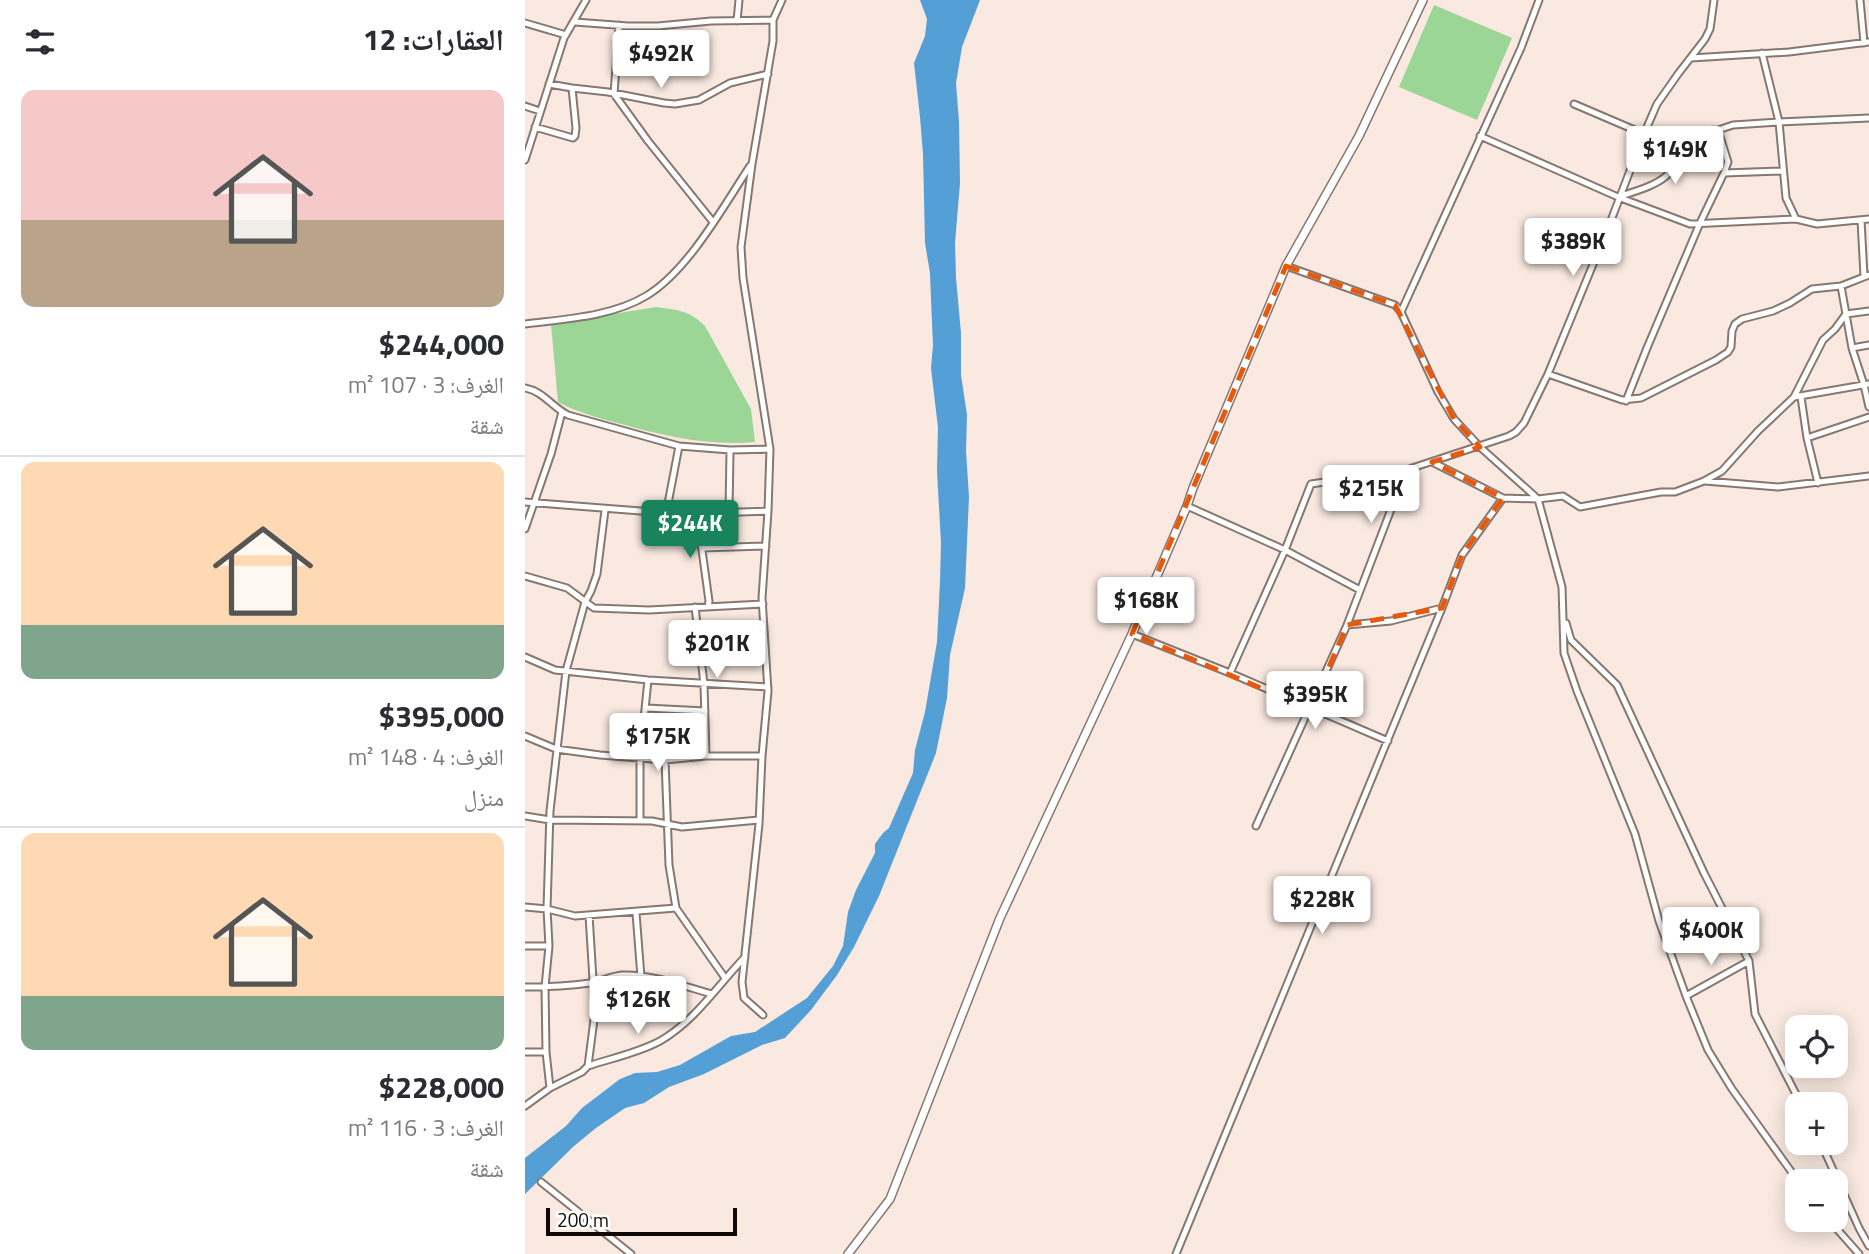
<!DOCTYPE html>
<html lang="ar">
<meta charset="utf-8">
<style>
body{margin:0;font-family:"Titillium Web","Noto Naskh Arabic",sans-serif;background:#f7f7f7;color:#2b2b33;direction:rtl;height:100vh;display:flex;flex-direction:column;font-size:26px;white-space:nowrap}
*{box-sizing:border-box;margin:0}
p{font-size:23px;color:#7c7c81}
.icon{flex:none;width:38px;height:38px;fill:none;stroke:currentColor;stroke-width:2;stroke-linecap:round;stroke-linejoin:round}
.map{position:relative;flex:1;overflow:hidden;direction:ltr}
.details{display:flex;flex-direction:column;background:#fff;width:525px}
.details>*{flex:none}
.tools{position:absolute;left:1260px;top:1015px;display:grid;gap:14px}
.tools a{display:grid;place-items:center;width:63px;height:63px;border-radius:14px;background:#fff;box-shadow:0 4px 18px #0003;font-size:35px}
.scale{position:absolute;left:21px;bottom:18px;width:191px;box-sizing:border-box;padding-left:7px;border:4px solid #100b08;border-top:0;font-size:19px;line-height:24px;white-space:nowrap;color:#100b08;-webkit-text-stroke:5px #fff;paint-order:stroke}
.price{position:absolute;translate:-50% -60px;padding:0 16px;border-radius:7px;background:#fff;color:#222;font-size:23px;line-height:46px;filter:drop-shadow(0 2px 4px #0008)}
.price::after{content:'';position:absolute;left:50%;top:42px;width:21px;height:16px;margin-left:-10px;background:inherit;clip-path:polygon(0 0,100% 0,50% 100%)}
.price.selected{background:#19835e;color:#fff}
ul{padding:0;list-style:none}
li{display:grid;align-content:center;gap:14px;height:371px;padding:0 21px}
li+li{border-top:2px solid #e1e1e2}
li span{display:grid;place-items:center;height:217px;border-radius:14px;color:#555}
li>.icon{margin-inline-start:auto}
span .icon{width:126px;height:126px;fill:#fffc;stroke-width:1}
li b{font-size:30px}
h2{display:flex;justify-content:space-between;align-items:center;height:84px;padding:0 21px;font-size:30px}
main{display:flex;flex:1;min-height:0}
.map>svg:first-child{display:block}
</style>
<main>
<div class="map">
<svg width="1344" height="1254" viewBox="0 0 1344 1254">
<rect width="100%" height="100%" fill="#f9e9e0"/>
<path fill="#9cd696" d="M 909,5 L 987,38 L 952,120 L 874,87 Z
M 131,307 C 152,310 164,310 180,326 L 226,409 L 230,442 C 186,446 143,437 100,425 C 77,419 54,413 33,402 L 26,324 Z"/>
<path fill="#549fd6" d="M 395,0 L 455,0 L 437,47 L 431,83 L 434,122 L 435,183 L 430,243 L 431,278 L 436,333 L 436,375 L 442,415 L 441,451 L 444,497 L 440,588 L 425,655 L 422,698 L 411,753 L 354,896 L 329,947 L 312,975 L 286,1010 L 260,1038 L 237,1045 L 179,1074 L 144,1087 L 119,1103 L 100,1108 L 71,1128 L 49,1146 L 0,1194 L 0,1158 L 41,1126 L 57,1108 L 95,1079 L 110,1073 L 132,1072 L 155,1065 L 206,1036 L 230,1032 L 282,998 L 308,966 L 318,946 L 323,912 L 331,890 L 350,853 L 350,844 L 358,833 L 364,828 L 388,773 L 390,750 L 400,712 L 412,642 L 415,581 L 416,543 L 412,471 L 413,428 L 406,368 L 408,345 L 406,299 L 405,273 L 400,243 L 398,154 L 395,117 L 389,63 L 400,36 L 402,19 Z"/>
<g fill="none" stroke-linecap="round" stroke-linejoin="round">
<g stroke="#867870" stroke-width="9">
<path id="street" d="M 1335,0 L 1339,43
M 212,21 L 214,0
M 50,22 L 103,26 L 133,26 L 186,21 L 248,20
M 0,23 L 41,35
M 94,25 L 89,94 L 123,141 L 188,222
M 1237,53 L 1254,122 L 1261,198 L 1271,219
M 1166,58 L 1264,52 L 1344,42
M 24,84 L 47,88 L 83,92 L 139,103 L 150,104 L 174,100 L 205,83 L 243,74
M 1049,104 L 1119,134 L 1193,130 L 1208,125 L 1254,122 L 1344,118
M 0,106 L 15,111
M 10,127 L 48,138 L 50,136 L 51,128 L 47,88
M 955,136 L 1093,197 L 1165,224 L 1271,219 L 1292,224 L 1344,219
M 0,160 L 39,38 L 61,0
M 1199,173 L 1257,171
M 1093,197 C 1139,182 1149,180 1164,132
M 1336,220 L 1339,276
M 761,266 L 870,305 L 876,312 L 913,392 L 929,419 L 955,447 L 1013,499 L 1037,587 L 1039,653 L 1052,691 L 1110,834 L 1134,921 L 1161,996 L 1183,1050 L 1207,1089 L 1273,1181
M 1316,286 L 1327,348 L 1339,385 L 1344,407
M 876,312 L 996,48 L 1014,0
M 0,324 C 39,319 86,317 121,296 C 163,271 198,207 225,166
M 1327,348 L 1344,345
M 1023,374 L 1097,400 L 1116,398 L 1191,360 L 1203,352 L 1206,347 L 1207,331 L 1210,324 L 1217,319 L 1248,311 L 1265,303 L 1287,289 L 1316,286 L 1344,275
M 0,388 C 18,391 27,407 43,415 L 154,446 L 205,450 L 245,449
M 1269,397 L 1298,340 L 1310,329 L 1321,314 L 1344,311
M 1276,397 L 1282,438 L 1293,483
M 1101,401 L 1122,348 L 1175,223 L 1199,173 L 1203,162 L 1193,130
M 1282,438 L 1344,417
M 907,462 L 978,498 L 1013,499 L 1038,496 L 1055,507 L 1136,492 L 1150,492 L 1179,481 L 1197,471 L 1233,431 L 1269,397 L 1344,384
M 1180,481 L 1253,487 L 1344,476
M 0,502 L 154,514 L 243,511
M 662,506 L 760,550 L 835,590
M 204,512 L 205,450
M 141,514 L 154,446
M 172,514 L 184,601 L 183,607
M 0,529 L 26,454 L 37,412
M 177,548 L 241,546
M 0,576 L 42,588 L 69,608 L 124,610 L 238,604
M 170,607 L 179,684 L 181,756
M 1041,623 L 1046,640 L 1092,685 L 1179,873 L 1224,961 L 1230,1014 L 1276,1104
M 822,625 L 866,621 L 917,608 L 937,555 L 978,498
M 607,634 L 705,673 L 863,741
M 0,657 L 30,670 L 123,680 L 243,687
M 705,673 L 760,550 L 786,484 L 881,470 L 984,436 L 991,432 L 999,423 L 1023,374 L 1085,223 L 1119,134 L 1132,104 L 1153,74 L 1180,39 L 1185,29 L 1189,0
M 121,708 L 180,711
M 0,736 L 31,749 L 75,755 L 140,760 L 181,756 L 237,756
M 140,760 L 144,865 L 151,908 L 200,978
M 0,816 L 25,820 L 127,821 L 157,827 L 234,820
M 115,821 L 115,758 L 123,680
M 731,826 L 822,625 L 881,470
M 0,907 L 22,909 L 50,916 L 151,908
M 111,913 L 116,977
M 0,946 L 24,946
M 0,987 C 22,987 44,986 65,983 C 76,982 85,976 97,975 C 127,974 158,986 187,994
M 1161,996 L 1224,961
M 238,1015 L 219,998 L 217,982 L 234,824 L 237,756 L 243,691 L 237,598 L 243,511 L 245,449 L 218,278 L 216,247 L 227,164 L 248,41 L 248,20 L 257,0
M 0,1052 L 21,1052
M 63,1066 L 70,1012 L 64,915
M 25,1088 L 21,1052 L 20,987 L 24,946 L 22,909 L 25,811 L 41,671 L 60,602 L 66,591 L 72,574 L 80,510
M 0,1106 L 25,1088 L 57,1072 L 63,1066 C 87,1058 113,1053 135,1041 C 170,1021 193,985 220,957
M 1296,1143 L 1334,1228 L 1344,1246
M 16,1182 L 106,1254
M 1304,1220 L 1334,1254
M 651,1254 L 917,608"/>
</g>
<g stroke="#867870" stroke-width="10">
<path id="secondary" d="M 323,1254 L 365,1199 L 475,918 L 607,634 L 662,506 L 668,488 L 761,266 L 834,136 L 898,0"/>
</g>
<use href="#street" stroke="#fff" stroke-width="5"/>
<use href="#secondary" stroke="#fff" stroke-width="7"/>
</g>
<path fill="none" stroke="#e8590c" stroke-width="5" stroke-dasharray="14 9" stroke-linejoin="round" d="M 761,266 L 870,305 L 929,419 L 955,447 L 907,462 L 978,498 L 937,555 L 917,608 L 822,625 L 786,709 L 607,634 Z"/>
</svg>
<div class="tools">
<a><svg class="icon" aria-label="locate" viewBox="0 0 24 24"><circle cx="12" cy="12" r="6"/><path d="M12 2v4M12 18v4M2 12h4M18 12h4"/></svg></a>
<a>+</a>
<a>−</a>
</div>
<div class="scale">200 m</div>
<b class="price" style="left:136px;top:90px">$492K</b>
<b class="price" style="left:1150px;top:186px">$149K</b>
<b class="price" style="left:1048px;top:278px">$389K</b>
<b class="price" style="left:846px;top:525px">$215K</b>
<b class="price selected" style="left:165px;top:560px">$244K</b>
<b class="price" style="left:621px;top:637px">$168K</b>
<b class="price" style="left:192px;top:680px">$201K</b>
<b class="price" style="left:790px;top:731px">$395K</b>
<b class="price" style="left:133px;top:773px">$175K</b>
<b class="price" style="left:797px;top:936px">$228K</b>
<b class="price" style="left:1186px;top:967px">$400K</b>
<b class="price" style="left:113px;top:1036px">$126K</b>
</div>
<section class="details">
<h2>العقارات: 12<svg class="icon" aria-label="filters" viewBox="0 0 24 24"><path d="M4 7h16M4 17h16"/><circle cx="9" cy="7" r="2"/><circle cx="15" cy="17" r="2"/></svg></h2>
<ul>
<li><span style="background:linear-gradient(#f6c9c9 60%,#b9a48a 0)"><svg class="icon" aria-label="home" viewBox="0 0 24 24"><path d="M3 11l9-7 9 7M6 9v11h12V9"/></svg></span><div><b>$244,000</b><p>الغرف: 3 · 107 m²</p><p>شقة</p></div></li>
<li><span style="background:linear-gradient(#ffd9b3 75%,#7fa58c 0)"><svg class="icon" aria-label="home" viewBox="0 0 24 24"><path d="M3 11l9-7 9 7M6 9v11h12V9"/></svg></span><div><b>$395,000</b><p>الغرف: 4 · 148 m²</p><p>منزل</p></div></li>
<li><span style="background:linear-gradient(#ffd9b3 75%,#7fa58c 0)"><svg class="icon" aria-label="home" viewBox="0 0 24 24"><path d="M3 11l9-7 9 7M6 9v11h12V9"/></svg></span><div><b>$228,000</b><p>الغرف: 3 · 116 m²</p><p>شقة</p></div></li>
</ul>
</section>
</main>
